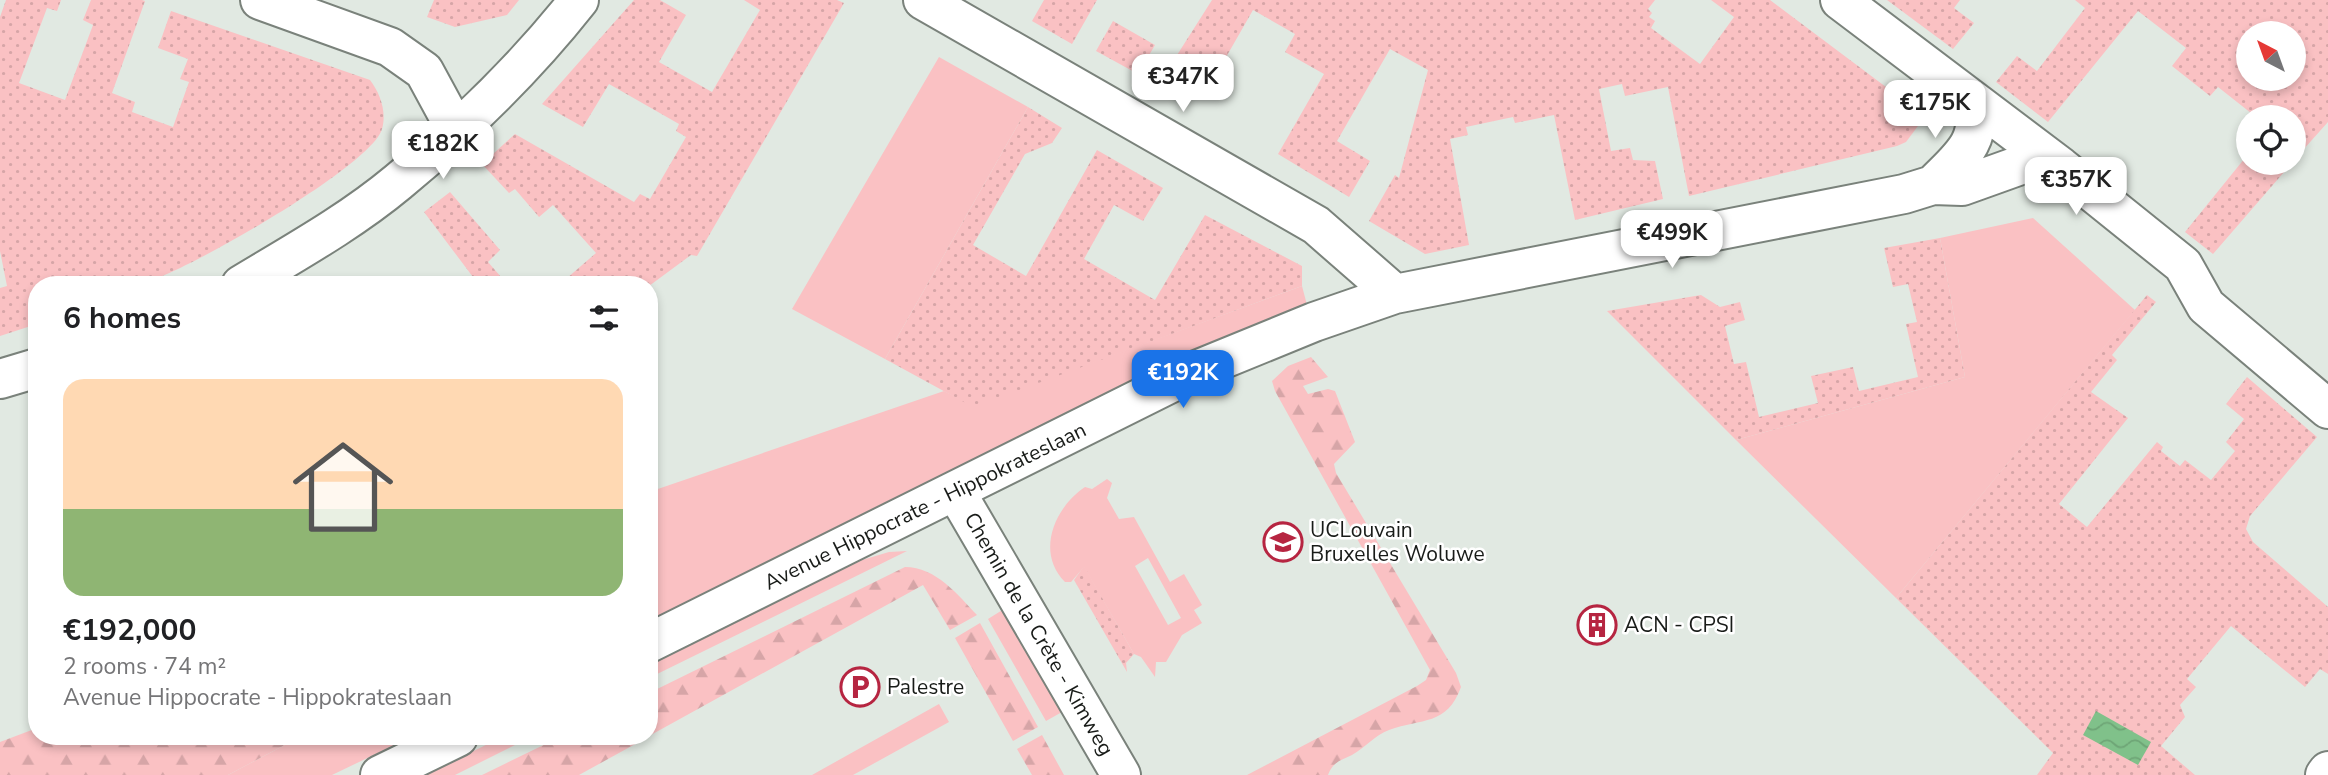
<!DOCTYPE html>
<meta charset="utf-8">
<style>
body{margin:0;font-family:"Nunito Sans",sans-serif;background:#f6f6f6;color:#202124;height:100vh;display:flex;flex-direction:column;font-size:26px;white-space:nowrap}
*{box-sizing:border-box;margin:0}
p{font-size:23px;color:#757577}
.icon{flex:none;width:38px;height:38px;fill:none;stroke:currentColor;stroke-width:2;stroke-linecap:round;stroke-linejoin:round}
.map{position:relative;flex:1;overflow:hidden}
.details{position:absolute;left:28px;top:276px;width:630px;height:469px;display:flex;flex-direction:column;background:#fff;border-radius:28px;box-shadow:0 4px 10px #0003}
.details>*{flex:none}
.needle{width:46px;rotate:319deg}
.tools{position:absolute;left:2236px;top:21px;display:grid;gap:14px}
.tools a{display:grid;place-items:center;width:70px;height:70px;border-radius:50%;background:#fff;box-shadow:0 4px 10px #0003;font-size:35px}
.price{position:absolute;translate:-50% -60px;padding:0 16px;border-radius:14px;background:#fff;color:#222;font-size:23px;line-height:46px;filter:drop-shadow(0 2px 4px #0008)}
.price::after{content:'';position:absolute;left:50%;top:42px;width:21px;height:16px;margin-left:-10px;background:inherit;clip-path:polygon(0 0,100% 0,50% 100%)}
.price.selected{background:#1a73e8;color:#fff}
ul{padding:0;list-style:none}
li{display:grid;align-content:center;gap:14px;height:371px;padding:0 35px}
li+li{border-top:2px solid #e0e0e0}
li span{display:grid;place-items:center;height:217px;border-radius:21px;color:#555}
li>.icon{margin-inline-start:auto}
span .icon{width:126px;height:126px;fill:#fffc;stroke-width:1}
li b{font-size:30px}
h2{display:flex;justify-content:space-between;align-items:center;height:84px;padding:0 35px;font-size:30px}
.map>svg:first-child{display:block}
</style>
<div class="map">
<svg width="2328" height="775" viewBox="0 0 2328 775">
<defs>
<pattern id="forest-firs" width="22" height="20" patternUnits="userSpaceOnUse" patternTransform="scale(1.75)"><rect width="22" height="20" fill="#fac1c3"/><path d="M5 1l3.5 6h-7zM16 11l3.5 6h-7z" fill="#d6a5a7"/></pattern>
<pattern id="garden-dots" width="8" height="8" patternUnits="userSpaceOnUse" patternTransform="scale(1.75)"><rect width="8" height="8" fill="#fac1c3"/><path d="M2 2h.1M6 6h.1" fill="none" stroke="#d6a5a7" stroke-width="1.8" stroke-linecap="round"/></pattern>
<pattern id="water-waves" width="16" height="10" patternUnits="userSpaceOnUse" patternTransform="scale(1.75)"><rect width="16" height="10" fill="#80c18a"/><path d="M0 5q4-4 8 0t8 0" fill="none" stroke="#6ea576"/></pattern>
</defs>
<rect width="100%" height="100%" fill="#e1e9e2"/>
<path fill="#fac1c3" fill-rule="evenodd" d="M 939,57 L 1028,107 L 885,359 L 792,309 Z
M 2033,218 L 2135,310 L 1896,598 L 1736,440 L 1965,377 L 1940,238 Z
M 1302,286 L 1307,305 L 649,622 L 649,492 L 944,391 L 973,406 Z
M 1107,479 L 1112,483 L 1107,498 L 1119,519 L 1134,517 L 1170,582 L 1184,574 L 1202,605 L 1194,610 L 1202,623 L 1182,635 L 1166,662 L 1156,662 L 1155,677 L 1141,657 L 1134,654 L 1084,567 L 1071,582 L 1065,582 C 1035,552 1055,507 1085,487 L 1092,489 ZM 1148,558 L 1181,618 L 1168,625 L 1135,566 Z
M 907,551 L 649,678 L 649,664 L 862,560 L 889,552 Z
M 1004,609 L 1062,712 L 1046,721 L 988,619 Z
M 939,704 L 949,722 L 853,775 L 812,775 Z
M 300,737 L 411,737 L 332,775 L 228,775 Z
M 502,737 L 531,737 L 455,775 L 425,775 Z"/>
<path fill="url(#forest-firs)" d="M 1311,357 L 1328,377 L 1303,386 L 1308,394 L 1328,389 L 1335,391 L 1355,442 L 1334,464 L 1336,473 L 1456,673 L 1461,687 C 1447,726 1422,718 1389,730 C 1375,735 1365,748 1352,755 C 1341,760 1333,762 1328,775 L 1247,775 L 1417,686 L 1426,680 L 1430,670 L 1275,391 L 1272,381 L 1288,366 Z
M 905,567 C 936,567 958,595 977,615 L 950,630 L 923,585 L 649,736 L 649,693 Z
M 980,623 L 1038,727 L 1013,741 L 955,638 Z
M 37,728 L 37,737 L 300,737 L 228,775 L 0,775 L 0,742 Z
M 1042,735 L 1064,775 L 1032,775 L 1017,749 Z
M 560,737 L 648,737 L 579,775 L 482,775 Z"/>
<path fill="url(#garden-dots)" fill-rule="evenodd" d="M 6,0 L 61,0 L 57,11 L 47,8 L 19,83 L 65,100 L 93,25 L 83,20 L 91,0 L 142,0 L 145,1 L 112,93 L 135,102 L 132,112 L 173,127 L 189,82 L 180,79 L 188,59 L 158,48 L 171,11 L 370,80 C 380,93 387,112 382,129 C 372,166 179,276 138,285 C 115,290 63,285 37,285 L 37,324 L 0,336 L 0,288 L 7,286 L 0,251 L 0,17 Z
M 434,0 L 519,0 L 507,15 L 455,27 L 427,17 Z
M 634,0 L 660,0 L 686,15 L 659,62 L 712,92 L 760,10 L 744,0 L 837,0 L 844,3 L 697,256 L 691,255 L 649,286 L 559,285 L 596,253 L 553,205 L 539,217 L 515,189 L 509,193 L 482,164 L 515,134 L 634,202 L 640,194 L 650,199 L 686,137 L 676,131 L 679,124 L 609,84 L 583,127 L 542,104 Z
M 1044,0 L 1097,0 L 1072,44 L 1032,21 Z
M 1212,0 L 1655,0 L 1648,9 L 1652,13 L 1649,17 L 1655,21 L 1651,28 L 1700,64 L 1734,17 L 1711,0 L 1770,0 L 1894,93 L 1914,110 L 1918,126 L 1906,142 L 1897,146 L 1689,196 L 1668,87 L 1625,96 L 1622,84 L 1599,89 L 1611,151 L 1630,148 L 1633,160 L 1655,161 L 1663,199 L 1575,220 L 1554,115 L 1515,123 L 1513,117 L 1466,127 L 1468,135 L 1450,139 L 1469,245 L 1425,254 L 1369,221 L 1395,175 L 1399,178 L 1428,70 L 1390,49 L 1337,141 L 1370,161 L 1349,197 L 1278,154 L 1324,74 L 1285,52 L 1295,34 L 1253,10 L 1217,73 L 1208,68 L 1189,102 L 1158,85 Z
M 1887,0 L 1960,0 L 1954,8 L 1974,23 L 1953,49 Z
M 2075,0 L 2328,0 L 2328,122 L 2294,160 L 2294,117 L 2256,117 L 2218,87 L 2210,96 L 2172,66 L 2186,48 L 2138,11 L 2048,122 L 1996,82 L 2017,56 L 2037,71 L 2085,8 ZM 2249,33 L 2294,33 L 2294,79 L 2249,79 Z
M 1113,21 L 1155,45 L 1138,74 L 1096,51 Z
M 1028,107 L 1062,128 L 1052,143 L 1025,154 L 973,245 L 1026,276 L 1097,150 L 1163,188 L 1143,221 L 1114,205 L 1084,259 L 1155,300 L 1205,215 L 1302,266 L 1302,286 L 973,407 L 885,359 Z
M 2249,153 L 2249,163 L 2292,163 L 2213,254 L 2185,232 Z
M 450,192 L 500,250 L 488,262 L 508,285 L 479,285 L 424,212 Z
M 1940,238 L 1965,377 L 1736,440 L 1607,311 L 1701,295 L 1720,307 L 1740,302 L 1745,320 L 1725,326 L 1734,364 L 1746,362 L 1759,417 L 1818,403 L 1811,376 L 1853,367 L 1859,391 L 1918,377 L 1906,324 L 1917,322 L 1908,284 L 1893,287 L 1884,248 Z
M 2147,295 L 2156,302 L 2112,355 L 2117,360 L 2091,392 L 2128,418 L 2059,504 L 2087,527 L 2157,442 L 2163,447 L 2161,451 L 2180,466 L 2185,460 L 2211,480 L 2235,451 L 2226,442 L 2244,419 L 2226,404 L 2247,377 L 2317,437 L 2250,516 L 2246,529 L 2253,542 L 2328,607 L 2328,674 L 2320,669 L 2305,687 L 2231,626 L 2187,679 L 2196,687 L 2180,705 L 2185,717 L 2161,746 L 2195,775 L 2037,775 L 2053,753 L 1896,598 Z
M 1084,566 L 1134,654 L 1126,663 L 1127,672 L 1074,580 Z"/>
<path fill="url(#water-waves)" d="M 2096,711 L 2151,742 L 2138,765 L 2083,735 Z"/>
<g fill="none" stroke-linecap="round" stroke-linejoin="round">
<g stroke="#7a827b" stroke-width="42">
<path id="minor" d="M 260,0 L 390,47 L 424,71 L 456,130
M 923,0 L 1316,225 L 1395,294
M 1840,0 L 2061,167 L 2183,265 L 2206,306 L 2328,409
M 1933,185 C 1958,159 1984,142 1973,102
M 241,285 C 294,253 350,222 398,182 C 462,129 527,66 579,0
M 0,379 L 37,368
M 956,492 L 1121,775
M 649,643 L 1199,369 L 1314,322 L 1395,294 L 1904,194 L 1933,185 L 1962,186 L 2029,162 L 2053,161
M 380,775 L 458,737
M 2325,775 L 2328,771"/>
</g>
<use href="#minor" stroke="#fff" stroke-width="38"/>
</g>
<defs>
<g id="university-ring" transform="scale(2.0125)"><circle r="9.5" fill="#fff" stroke="#b62541" stroke-width="1.5"/><path d="M0-5L7-2L0 1L-7-2ZM-4 1L0 2.5L4 1V4Q0 6-4 4Z" fill="#b62541"/></g>
<g id="building-ring" transform="scale(2.0125)"><circle r="9.5" fill="#fff" stroke="#b62541" stroke-width="1.5"/><path d="M-4-6H4V6H1V3H-1V6H-4ZM-2.5-4.3h1.7v1.8h-1.7ZM.8-4.3h1.7v1.8H.8ZM-2.5-1h1.7V.8h-1.7ZM.8-1h1.7V.8H.8Z" fill="#b62541"/></g>
<g id="parking-ring" transform="scale(2.0125)"><circle r="9.5" fill="#fff" stroke="#b62541" stroke-width="1.5"/><path d="M-3.5-5.5H1a3.5 3.5 0 0 1 0 7H-1V5.5H-3.5ZM-1-3.4V-.6H.8a1.4 1.4 0 0 0 0-2.8Z" fill="#b62541"/></g>
</defs>
<g fill-rule="evenodd">
<use href="#university-ring" x="1283" y="542"/>
<use href="#building-ring" x="1597" y="625"/>
<use href="#parking-ring" x="860" y="687"/>
</g>
<g text-anchor="middle" stroke-width="5" stroke-linejoin="round" paint-order="stroke">
<g font-size="21" fill="#181b18" stroke="#fff">
<text transform="translate(925 506) rotate(-26)" y="7">Avenue Hippocrate - Hippokrateslaan</text>
<text transform="translate(1039 634) rotate(60)" y="7">Chemin de la Crète - Kimweg</text>
</g>
<g font-size="21" fill="#181b18" stroke="#fff" text-anchor="start">
<text x="1310" y="537">UCLouvain<tspan x="1310" dy="24">Bruxelles Woluwe</tspan></text>
<text x="1624" y="632">ACN - CPSI</text>
<text x="887" y="694">Palestre</text>
</g>
</g>
</svg>
<div class="tools">
<a><svg class="needle" viewBox="-14 -14 28 28"><path d="M0-13l5 13h-10z" fill="#e53935"/><path d="M0 13l5-13h-10z" fill="#757577"/></svg></a>
<a><svg class="icon" aria-label="locate" viewBox="0 0 24 24"><circle cx="12" cy="12" r="6"/><path d="M12 2v4M12 18v4M2 12h4M18 12h4"/></svg></a>
</div>
<b class="price" style="left:1183px;top:114px">€347K</b>
<b class="price" style="left:1935px;top:140px">€175K</b>
<b class="price" style="left:443px;top:181px">€182K</b>
<b class="price" style="left:2076px;top:217px">€357K</b>
<b class="price" style="left:1672px;top:270px">€499K</b>
<b class="price selected" style="left:1183px;top:410px">€192K</b>
<section class="details">
<h2>6 homes<svg class="icon" aria-label="filters" viewBox="0 0 24 24"><path d="M4 7h16M4 17h16"/><circle cx="9" cy="7" r="2"/><circle cx="15" cy="17" r="2"/></svg></h2>
<ul>
<li><span style="background:linear-gradient(#ffd9b3 60%,#8fb573 0)"><svg class="icon" aria-label="home" viewBox="0 0 24 24"><path d="M3 11l9-7 9 7M6 9v11h12V9"/></svg></span><div><b>€192,000</b><p>2 rooms · 74 m²</p><p>Avenue Hippocrate - Hippokrateslaan</p></div></li>
</ul>
</section>
</div>
